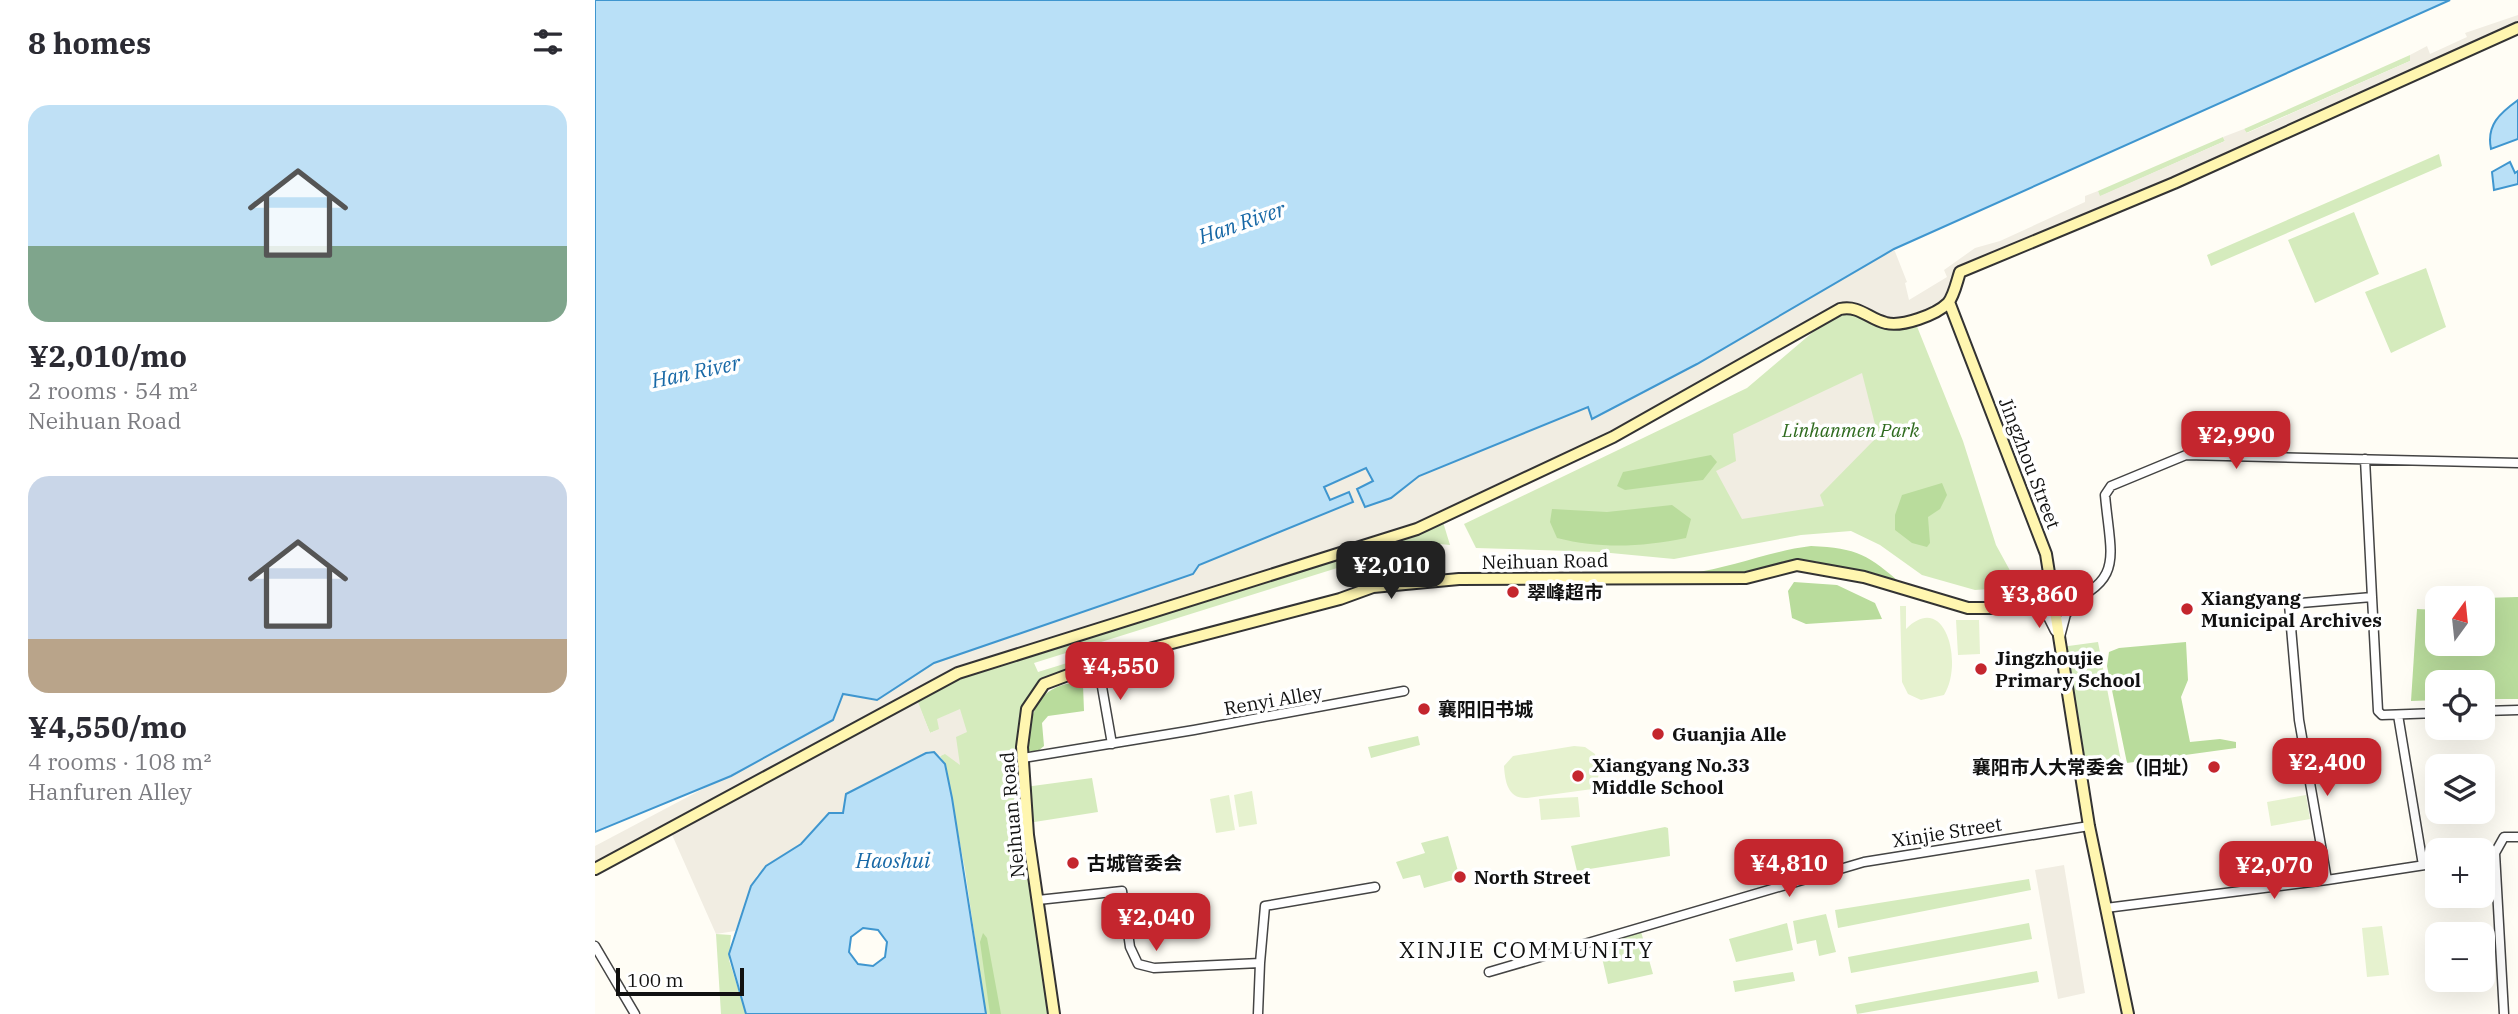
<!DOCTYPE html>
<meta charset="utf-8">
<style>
body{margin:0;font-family:"IBM Plex Serif","Noto Sans SC",serif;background:#f2f2f3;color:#2b2b33;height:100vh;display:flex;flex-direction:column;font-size:26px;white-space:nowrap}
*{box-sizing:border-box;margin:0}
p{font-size:23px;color:#7c7c81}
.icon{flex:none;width:38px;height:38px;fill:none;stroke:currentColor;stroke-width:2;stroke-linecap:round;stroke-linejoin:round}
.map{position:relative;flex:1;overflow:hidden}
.drawer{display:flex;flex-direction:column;background:#fff;width:595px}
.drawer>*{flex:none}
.needle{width:46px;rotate:15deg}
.controls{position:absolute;left:1830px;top:586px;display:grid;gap:14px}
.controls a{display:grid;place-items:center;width:70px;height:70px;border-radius:14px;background:#fff;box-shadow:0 7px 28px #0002;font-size:35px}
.scale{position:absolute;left:21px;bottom:18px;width:128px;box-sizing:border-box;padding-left:7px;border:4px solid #111;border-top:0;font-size:19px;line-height:24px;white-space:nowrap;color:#111;-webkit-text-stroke:5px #fff;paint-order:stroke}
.price{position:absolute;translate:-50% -60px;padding:0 16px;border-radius:14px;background:#c4262e;color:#fff;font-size:23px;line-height:46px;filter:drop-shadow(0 2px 4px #0008)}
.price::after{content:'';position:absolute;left:50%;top:42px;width:21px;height:16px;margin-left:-10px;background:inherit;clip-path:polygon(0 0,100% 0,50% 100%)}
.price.selected{background:#222;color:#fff}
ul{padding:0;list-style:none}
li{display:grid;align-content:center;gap:14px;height:371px;padding:0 28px}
li span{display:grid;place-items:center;height:217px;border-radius:21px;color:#555}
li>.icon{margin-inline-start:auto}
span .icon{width:126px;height:126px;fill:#fffc;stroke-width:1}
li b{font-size:30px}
h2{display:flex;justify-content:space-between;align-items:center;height:84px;padding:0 28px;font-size:30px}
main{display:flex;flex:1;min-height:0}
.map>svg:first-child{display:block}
</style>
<main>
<section class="drawer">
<h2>8 homes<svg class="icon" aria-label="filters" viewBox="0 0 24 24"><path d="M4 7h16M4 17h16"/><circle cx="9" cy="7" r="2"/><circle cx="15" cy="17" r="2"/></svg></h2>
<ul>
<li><span style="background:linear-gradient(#bfe0f5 65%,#7fa58c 0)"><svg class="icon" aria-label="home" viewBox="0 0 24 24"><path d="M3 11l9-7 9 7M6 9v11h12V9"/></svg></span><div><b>¥2,010/mo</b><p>2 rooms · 54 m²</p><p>Neihuan Road</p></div></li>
<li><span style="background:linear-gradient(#c9d6e8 75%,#b9a48a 0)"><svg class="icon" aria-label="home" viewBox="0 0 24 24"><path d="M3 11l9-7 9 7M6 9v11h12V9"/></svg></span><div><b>¥4,550/mo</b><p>4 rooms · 108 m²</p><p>Hanfuren Alley</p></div></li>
</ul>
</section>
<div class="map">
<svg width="1923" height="1014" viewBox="0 0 1923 1014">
<rect width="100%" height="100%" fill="#fffdf5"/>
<path fill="#d5ebbd" d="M 1815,55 L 1815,61 L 1651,133 L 1649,129 Z
M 1628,137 L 1630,141 L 1504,197 L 1503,191 Z
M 1844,154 L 1847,166 L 1616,266 L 1612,255 Z
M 1759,212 L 1784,274 L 1720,303 L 1693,240 Z
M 1831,268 L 1851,327 L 1796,353 L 1770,292 Z
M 1245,309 L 1319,319 L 1368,441 L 1401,545 L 1424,587 L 1380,590 L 1327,575 L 1285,545 L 1256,531 L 1206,535 L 1079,559 L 1005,552 L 881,548 L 869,524 L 1152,388 Z
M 848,522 L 855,545 L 835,543 L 803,549 L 439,663 L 443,672 L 514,650 L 516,659 L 449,684 L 432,709 L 430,787 L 497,778 L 503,812 L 433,823 L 459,1014 L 391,1014 L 370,870 L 350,764 L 345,756 L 349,754 L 343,730 L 335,733 L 319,694 L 339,675 Z
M 1503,642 L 1527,766 L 1486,772 L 1466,647 Z
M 823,736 L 825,745 L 776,758 L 773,747 Z
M 1070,827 L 1073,828 L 1075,856 L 982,871 L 976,846 Z
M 853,836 L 865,878 L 829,888 L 825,875 L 808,879 L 801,862 L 830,853 L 826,843 Z
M 1434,879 L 1436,890 L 1243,928 L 1240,910 Z
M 1231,914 L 1241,952 L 1224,956 L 1221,940 L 1202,944 L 1198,921 Z
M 1192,923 L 1198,950 L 1141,962 L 1134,939 Z
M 1434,923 L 1437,939 L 1256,973 L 1253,957 Z
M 1045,928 L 1058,974 L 1013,984 L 1003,940 Z
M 121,934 L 136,935 L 134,960 L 151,1014 L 126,1014 Z
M 1442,971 L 1444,982 L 1262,1014 L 1260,1005 Z
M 1198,972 L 1200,981 L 1140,992 L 1138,981 Z"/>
<path fill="#b9dc9c" d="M 1116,455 L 1122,462 L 1108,480 L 1030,490 L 1022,486 L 1028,472 Z
M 1347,483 L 1352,495 L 1345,509 L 1333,517 L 1335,543 L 1332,547 L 1317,543 L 1300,530 L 1300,515 L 1307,495 Z
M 1077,505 L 1096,519 L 1091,538 C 1046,547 1006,549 962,538 L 955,522 L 957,509 L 1012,512 Z
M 1216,546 C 1263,548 1273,555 1308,585 L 1219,561 L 1190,561 L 1144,577 L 1095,573 C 1136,568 1174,551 1216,546 Z
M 1199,582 L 1242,585 L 1280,603 L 1287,619 L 1211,624 L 1197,618 L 1193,591 Z
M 1923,597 L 1923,699 L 1888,699 L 1888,682 L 1843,682 L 1843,700 L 1816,701 L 1822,609 L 1843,610 L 1843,644 L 1888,644 L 1888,598 Z
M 1591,642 L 1593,680 L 1586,697 L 1595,742 L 1625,739 L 1641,742 L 1641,748 L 1532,763 L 1512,666 L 1514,652 L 1524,648 Z
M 482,682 L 488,685 L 489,711 L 453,716 L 447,723 L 449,746 L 443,751 L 433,751 L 431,747 C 437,711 441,687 482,682 Z
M 388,933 L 392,938 L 406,1014 L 395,1014 L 385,942 Z"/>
<path fill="#e6f2cf" d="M 1305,606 L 1311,606 L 1311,629 C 1350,590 1369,663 1349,695 L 1326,700 L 1313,694 L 1307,682 Z
M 1361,620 L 1384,620 L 1385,654 L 1363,655 Z
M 979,746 L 990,747 L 1000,754 L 1004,774 L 1001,784 L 1011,782 L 1012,787 L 932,798 C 913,799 910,782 909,766 L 918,756 Z
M 657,791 L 662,824 L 644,827 L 639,795 Z
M 634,795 L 640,830 L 621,833 L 615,799 Z
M 1711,795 L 1715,819 L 1676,826 L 1672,802 Z
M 983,797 L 985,817 L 946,820 L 944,799 Z
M 1787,926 L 1794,975 L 1772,977 L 1767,928 Z"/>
<path fill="#f1ede2" d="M 1923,15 L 1923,28 L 1366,272 L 1354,302 L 1335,314 L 1297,323 L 1256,307 L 1018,437 L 822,529 L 363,673 L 320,694 L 335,733 L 344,729 L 342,719 L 365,709 L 372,732 L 361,737 L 365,765 L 350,754 L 345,756 L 334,751 L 251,794 L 248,813 L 230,816 L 206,844 L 162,875 L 140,931 L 121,934 L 74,828 L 0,869 L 0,846 L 238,720 L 248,694 L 282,700 L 339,663 L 598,574 L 604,565 L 735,500 L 729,487 L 771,468 L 778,481 L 796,498 L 824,476 L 993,407 L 998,419 L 1102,364 L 1299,249 L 1312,282 L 1310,283 L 1314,300 L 1352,277 L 1349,270 L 1380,248 L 1405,241 L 1490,202 L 1490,196 L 1503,191 L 1505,196 L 1630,141 L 1628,137 L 1649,129 L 1652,133 L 1815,61 L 1815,55 L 1832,46 L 1835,54 L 1872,37 L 1870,33 Z
M 1267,373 L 1283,436 L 1225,495 L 1229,506 L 1147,519 L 1121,471 L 1141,461 L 1138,434 Z
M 1469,865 L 1490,993 L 1463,999 L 1440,870 Z"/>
<path fill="#b9e0f7" stroke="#3f96cf" stroke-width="2" fill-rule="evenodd" d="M 0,0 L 1855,0 L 1299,249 L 1102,364 L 997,419 L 993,407 L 824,476 L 796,498 L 770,507 L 762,489 L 778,481 L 771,468 L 729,487 L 735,500 L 754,492 L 758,502 L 604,565 L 598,574 L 339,663 L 282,700 L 248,694 L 238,720 L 136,776 L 0,832 Z
M 1923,100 L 1923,139 L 1896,149 C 1891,125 1905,113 1923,100 Z
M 1915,162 L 1920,173 L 1923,171 L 1923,184 L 1899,190 L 1897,172 Z
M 339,752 L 350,764 L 357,798 L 391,1014 L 151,1014 L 134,954 L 156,886 L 171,866 L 206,844 L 234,813 L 248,813 L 251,794 L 331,753 ZM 268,928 L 283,930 L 292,942 L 290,957 L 278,966 L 263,964 L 254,952 L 256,937 Z"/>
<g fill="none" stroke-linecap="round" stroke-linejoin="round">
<g stroke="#444" stroke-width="11">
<path id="street" d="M 1777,597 L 1783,711 L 1787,715 L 1843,713
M 1460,608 C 1531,581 1516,561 1510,495 L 1516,486 L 1591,455 L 1923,463
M 1438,609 L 1452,615 L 1460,631
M 1465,637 L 1471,614 L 1485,600
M 503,664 L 517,744
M 1888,711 L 1923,710
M 1803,715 L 1828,865
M 428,758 L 599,730 L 809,691
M 1900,853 L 1909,1014
M 1900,853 L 1909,837 L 1923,837
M 1888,855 L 1900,853
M 1732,880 L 1704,720 L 1694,604 L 1777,597 L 1770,459
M 443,900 L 527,891 L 535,947 L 543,964 L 559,968 L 665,963 L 663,1014
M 1511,908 L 1732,880 L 1843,863
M 0,946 L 40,1014
M 665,963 L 670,906 L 780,887
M 894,972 L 1269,862 L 1494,826"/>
</g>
<g stroke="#333" stroke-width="14">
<path id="secondary" d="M 1354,302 L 1451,554 L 1494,826 L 1533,1014
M 0,869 L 363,673 L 822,529 L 1018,437 L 1245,309 C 1265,305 1273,319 1291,323 C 1307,327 1341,315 1353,303 C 1359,296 1362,281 1365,272 L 1579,183 L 1923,28
M 459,1014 L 433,835 L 427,747 L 432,709 L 449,684 L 516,659 L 745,599 L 778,587 L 864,579 L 1151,578 L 1202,565 L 1269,577 L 1373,608 L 1460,608"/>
</g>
<use href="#street" stroke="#fff" stroke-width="8"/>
<use href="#secondary" stroke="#fff6b0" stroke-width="10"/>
</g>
<g fill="#c4262e" stroke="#fff" stroke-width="2.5">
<circle cx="918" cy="592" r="7"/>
<circle cx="1592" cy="609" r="7"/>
<circle cx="1386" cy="669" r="7"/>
<circle cx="829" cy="709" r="7"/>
<circle cx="1063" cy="734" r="7"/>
<circle cx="1619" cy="767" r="7"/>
<circle cx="983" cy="776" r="7"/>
<circle cx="478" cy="863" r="7"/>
<circle cx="865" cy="877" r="7"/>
</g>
<g text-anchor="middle" stroke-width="7" stroke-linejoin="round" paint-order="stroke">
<g font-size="19" font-style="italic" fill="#2f6b1f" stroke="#fff">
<text x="1256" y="437">Linhanmen Park</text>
</g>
<g font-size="19" fill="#111" stroke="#fff">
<text transform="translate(1435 463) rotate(69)" y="7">Jingzhou Street</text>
<text transform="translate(950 561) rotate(-1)" y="7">Neihuan Road</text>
<text transform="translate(678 700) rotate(-10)" y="7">Renyi Alley</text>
<text transform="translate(417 815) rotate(-95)" y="7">Neihuan Road</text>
<text transform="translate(1352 832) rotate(-9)" y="7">Xinjie Street</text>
</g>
<g font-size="19" font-weight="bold" fill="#111" stroke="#fff" text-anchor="start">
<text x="932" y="599">翠峰超市</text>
<text x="1606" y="605">Xiangyang<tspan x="1606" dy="22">Municipal Archives</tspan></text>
<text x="1400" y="665">Jingzhoujie<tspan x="1400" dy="22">Primary School</tspan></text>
<text x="843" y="716">襄阳旧书城</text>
<text x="1077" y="741">Guanjia Alle</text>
<text x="997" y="772">Xiangyang No.33<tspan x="997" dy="22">Middle School</tspan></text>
<text x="1605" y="774" text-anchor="end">襄阳市人大常委会（旧址）</text>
<text x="492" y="870">古城管委会</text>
<text x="879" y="884">North Street</text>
</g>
<g font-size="21" font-style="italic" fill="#1768a6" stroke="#fff">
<text transform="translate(647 223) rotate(-19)" y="7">Han River</text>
<text transform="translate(101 372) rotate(-12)" y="7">Han River</text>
<text x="298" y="868">Haoshui</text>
</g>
<g font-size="23" letter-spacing="2" fill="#111" stroke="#fff">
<text x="932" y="958">XINJIE COMMUNITY</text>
</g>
</g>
</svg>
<div class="controls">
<a><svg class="needle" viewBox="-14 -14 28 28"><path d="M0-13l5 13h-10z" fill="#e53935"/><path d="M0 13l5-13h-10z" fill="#7c7c81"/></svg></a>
<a><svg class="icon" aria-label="locate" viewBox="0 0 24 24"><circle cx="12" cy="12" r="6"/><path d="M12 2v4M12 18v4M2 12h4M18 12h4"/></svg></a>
<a><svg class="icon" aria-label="layers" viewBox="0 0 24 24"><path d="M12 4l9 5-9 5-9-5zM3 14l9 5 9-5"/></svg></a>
<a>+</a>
<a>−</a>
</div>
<div class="scale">100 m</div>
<b class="price" style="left:1641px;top:471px">¥2,990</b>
<b class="price selected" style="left:796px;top:601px">¥2,010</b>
<b class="price" style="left:1444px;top:630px">¥3,860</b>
<b class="price" style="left:525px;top:702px">¥4,550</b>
<b class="price" style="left:1732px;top:798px">¥2,400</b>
<b class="price" style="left:1194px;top:899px">¥4,810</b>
<b class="price" style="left:1679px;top:901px">¥2,070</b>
<b class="price" style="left:561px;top:953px">¥2,040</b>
</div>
</main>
